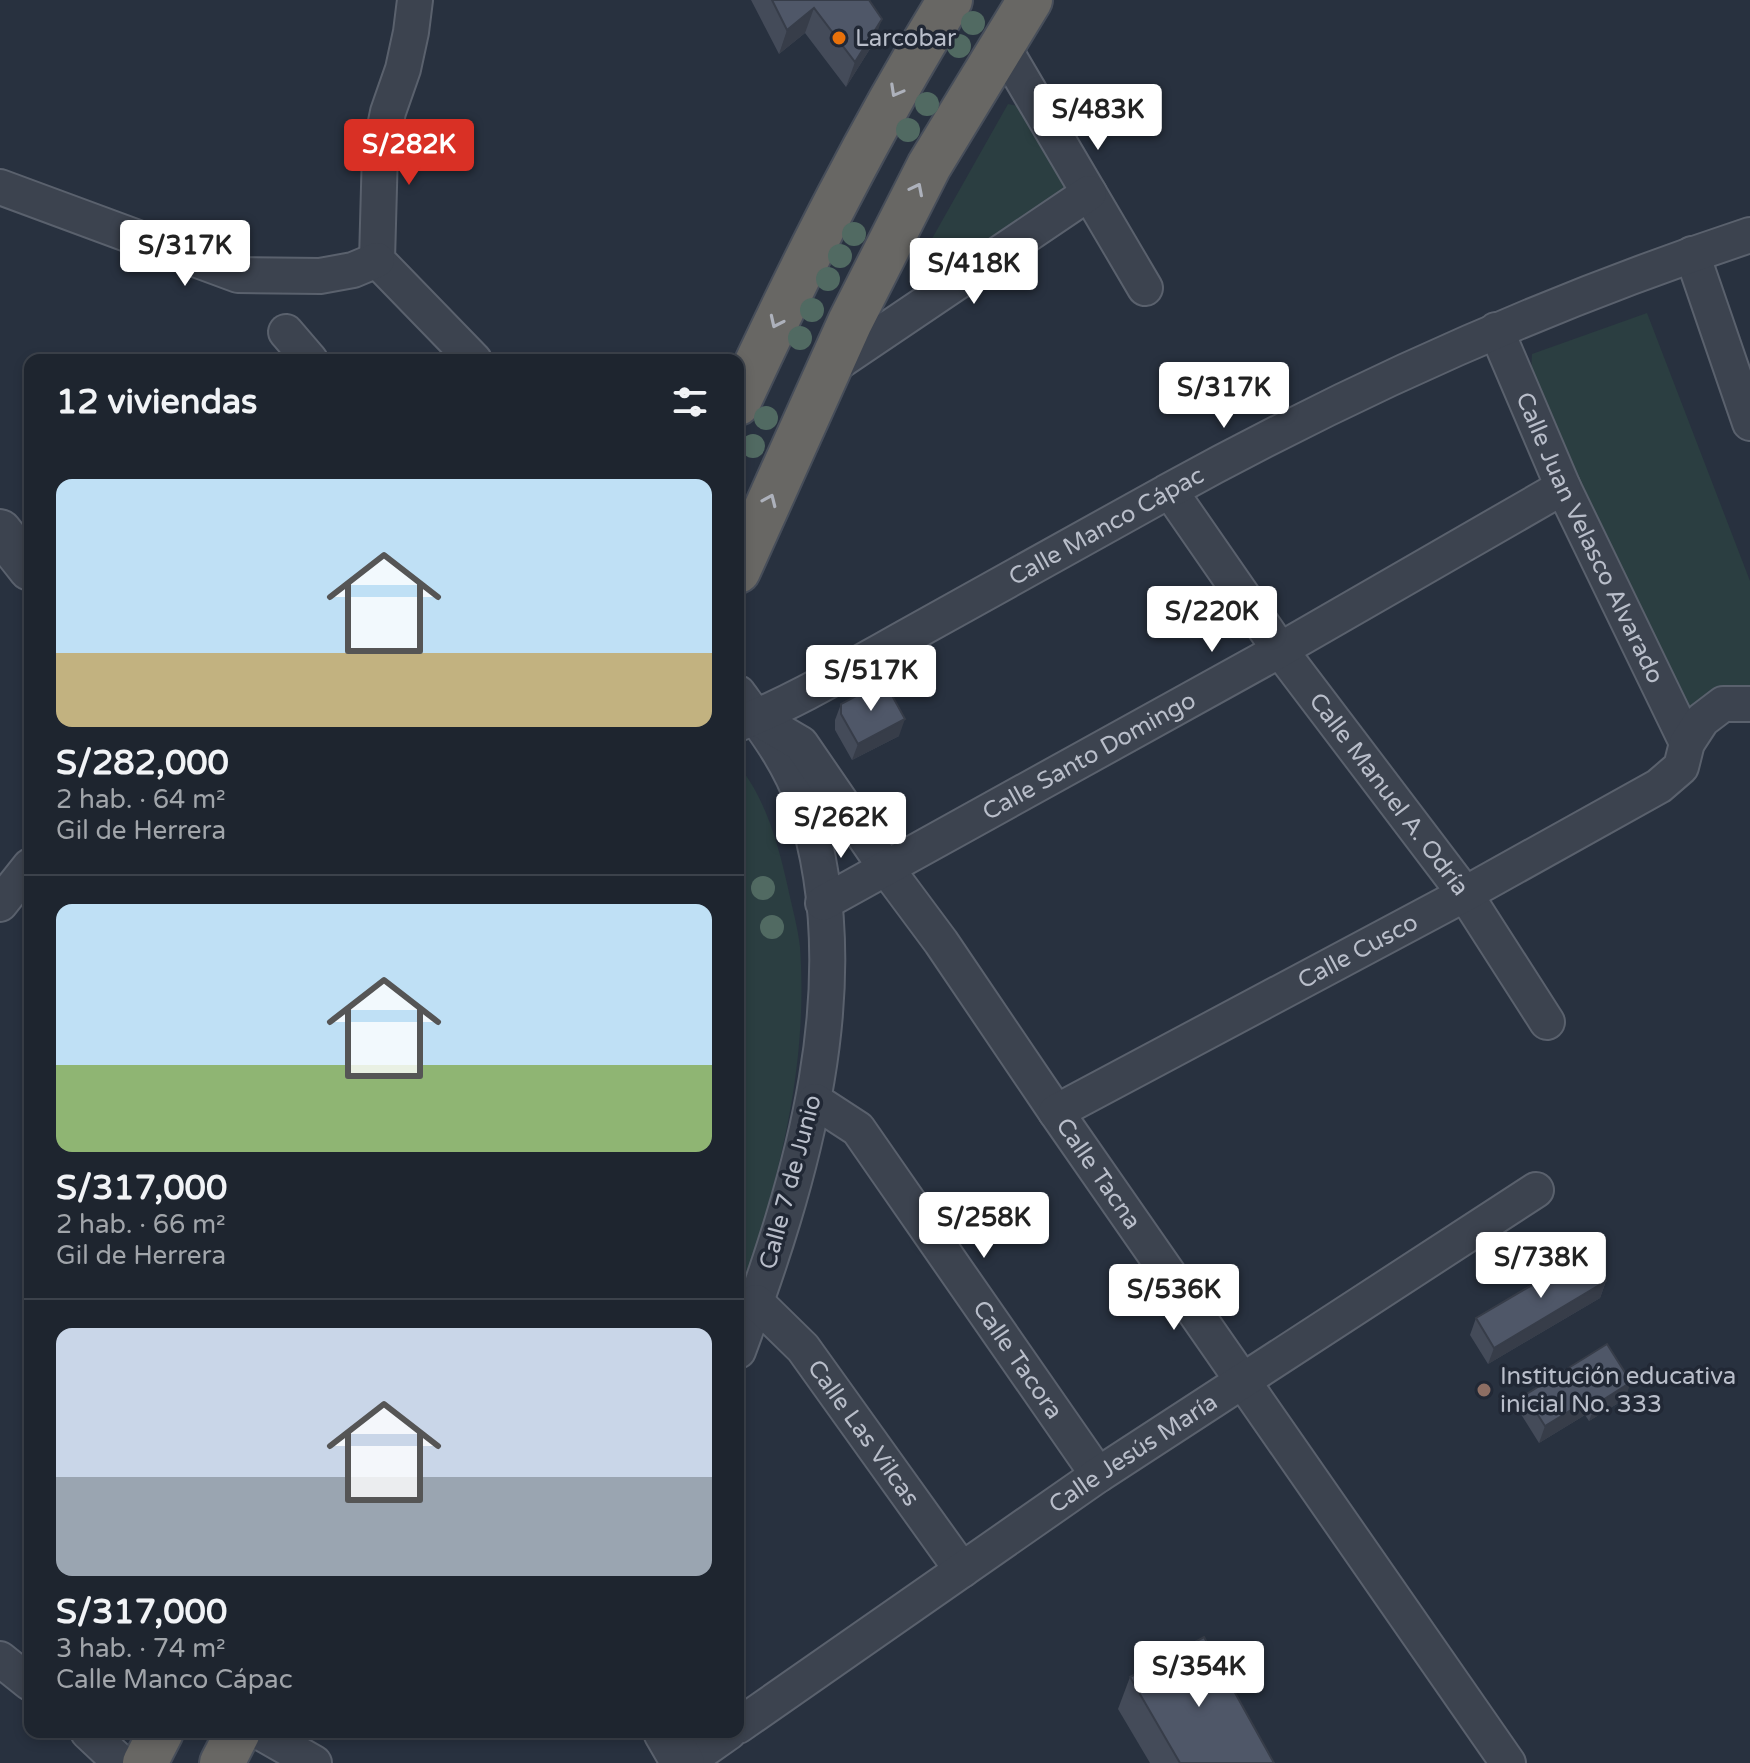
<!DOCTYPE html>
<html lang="es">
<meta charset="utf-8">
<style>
body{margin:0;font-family:"Varela Round",sans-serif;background:#262d37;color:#f1f3f6;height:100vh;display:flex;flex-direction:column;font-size:30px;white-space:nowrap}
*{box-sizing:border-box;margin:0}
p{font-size:26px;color:#a1a5aa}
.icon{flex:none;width:44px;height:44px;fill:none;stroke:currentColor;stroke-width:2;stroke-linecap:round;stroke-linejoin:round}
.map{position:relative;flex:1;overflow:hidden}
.details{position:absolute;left:24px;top:354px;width:720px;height:1384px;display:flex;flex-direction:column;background:#1e252f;border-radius:16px;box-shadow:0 4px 12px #0003,0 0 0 2px #3c424b}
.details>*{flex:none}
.price{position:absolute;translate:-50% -68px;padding:0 18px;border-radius:8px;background:#fff;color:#222;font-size:26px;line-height:52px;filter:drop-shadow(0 2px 4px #0008)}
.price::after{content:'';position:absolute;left:50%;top:48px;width:24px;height:18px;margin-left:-12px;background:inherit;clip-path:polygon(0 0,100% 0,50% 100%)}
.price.current{background:#d93025;color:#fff}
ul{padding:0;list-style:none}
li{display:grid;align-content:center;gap:16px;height:424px;padding:0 32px}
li+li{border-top:2px solid #3c424b}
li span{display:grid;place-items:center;height:248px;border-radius:16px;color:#555}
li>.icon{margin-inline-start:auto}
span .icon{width:144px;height:144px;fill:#fffc;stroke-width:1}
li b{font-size:34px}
h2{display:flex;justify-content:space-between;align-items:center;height:96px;padding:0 32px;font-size:34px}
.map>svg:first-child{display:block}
</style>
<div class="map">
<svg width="1750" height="1763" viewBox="0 0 1750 1763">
<rect width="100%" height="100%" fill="#28313f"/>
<path fill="#2b3e41" d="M 1008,104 L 1018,106 L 1068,184 L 1064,199 L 936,283 L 919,279 L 916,267 Z
M 1647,313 L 1750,581 L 1750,693 L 1687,719 L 1576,482 L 1531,374 L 1532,354 Z
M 738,768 L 742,770 C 767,803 779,847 788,888 C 792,907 798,928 800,947 C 809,1073 776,1187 738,1305 Z"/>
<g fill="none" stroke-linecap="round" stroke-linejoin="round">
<g stroke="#5a616d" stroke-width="38">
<g id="minor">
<path d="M 415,0 L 411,32 L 403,69 L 388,112 L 380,151 L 377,260 L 474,360"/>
<path d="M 1002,45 L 1145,288"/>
<path d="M 0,187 L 238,275 L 320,276 L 353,270 L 377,260"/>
<path d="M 1692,254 L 1750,423"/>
<path id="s1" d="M 1496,330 L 1563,487 L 1687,743"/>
<path d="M 286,332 L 310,360"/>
<path d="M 827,370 L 1089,193"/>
<path id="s2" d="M 1170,491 L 1280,650 L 1465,894 L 1547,1022"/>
<path d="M 738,693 C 762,726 790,762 803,802 C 863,980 801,1182 738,1351"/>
<path id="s3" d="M 755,717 L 801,744 L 886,868 L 941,942 L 1056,1112 L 1508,1763"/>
<path id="s4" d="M 740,723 C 798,701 852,667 906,637 C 993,589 1079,541 1165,493 C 1352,390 1547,302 1750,235"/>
<path id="s5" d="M 823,903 L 1280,650 L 1563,487"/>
<path d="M 0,904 L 30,866"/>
<path id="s6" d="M 815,1101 L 858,1129 L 1098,1475"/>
<path id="s7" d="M 1056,1112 L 1465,894 L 1659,786 L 1681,767 L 1687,743 L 1702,720 L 1723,704 L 1750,704"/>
<path id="s8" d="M 756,1302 L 803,1348 L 962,1570"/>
<path d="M 0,1659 L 30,1683"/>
<path id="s9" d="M 738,1726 L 1098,1475 L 1536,1190"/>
<path d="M 88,1732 L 121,1763"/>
<path d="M 260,1732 L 314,1763"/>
<path d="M 685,1763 L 729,1732"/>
</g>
</g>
<g stroke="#5a616d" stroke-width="46">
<path id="tertiary" d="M 0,531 L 30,569
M 665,1732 L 683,1763"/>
</g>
<g stroke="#474e5a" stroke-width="48">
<path id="trunk" d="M 738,403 C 802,265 870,129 950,0
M 738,571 L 850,322 L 929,166 L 1030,0
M 145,1763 L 161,1732
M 222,1763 L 238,1732"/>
</g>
<use href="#minor" stroke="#3c434f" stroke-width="34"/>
<use href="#tertiary" stroke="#3c434f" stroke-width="42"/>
<use href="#trunk" stroke="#686764" stroke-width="44"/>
</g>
<g fill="#516a62">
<circle cx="973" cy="23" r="12"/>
<circle cx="959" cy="46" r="12"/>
<circle cx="927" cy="104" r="12"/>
<circle cx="908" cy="130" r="12"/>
<circle cx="854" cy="234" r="12"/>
<circle cx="840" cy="256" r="12"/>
<circle cx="828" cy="279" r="12"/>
<circle cx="812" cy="310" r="12"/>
<circle cx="800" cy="338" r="12"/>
<circle cx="766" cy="418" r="12"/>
<circle cx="753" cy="446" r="12"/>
<circle cx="763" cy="888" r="12"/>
<circle cx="772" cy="927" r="12"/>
</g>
<path fill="#444b59" d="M 751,0 L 869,0 L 873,44 L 846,87 L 805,33 L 779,54 Z
M 841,704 L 899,736 L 852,760 L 835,730 L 835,720 Z
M 1606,1281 L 1600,1298 L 1488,1364 L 1470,1335 L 1476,1318 Z
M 1525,1395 L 1625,1399 L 1589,1421 L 1585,1415 L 1539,1443 L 1519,1411 Z
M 1130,1677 L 1274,1763 L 1150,1763 L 1118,1709 Z"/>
<path fill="#373d49" d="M 814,8 L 805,33 L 779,54 L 787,30 Z
M 882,19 L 873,44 L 846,87 L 855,62 Z
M 905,719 L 899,736 L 852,760 L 858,744 Z
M 1606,1281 L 1600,1298 L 1488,1364 L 1494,1348 Z
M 1631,1382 L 1625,1399 L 1589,1421 L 1595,1405 Z
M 1591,1398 L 1585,1415 L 1539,1443 L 1545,1426 Z"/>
<path fill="#4f5768" stroke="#373d49" stroke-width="2" d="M 772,0 L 869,0 L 882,19 L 855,62 L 814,8 L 787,30 Z
M 884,681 L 905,719 L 858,744 L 841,714 L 841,704 Z
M 1588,1252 L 1606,1281 L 1494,1348 L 1476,1318 Z
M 1607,1344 L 1631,1382 L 1595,1405 L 1591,1398 L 1545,1426 L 1525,1395 Z
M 1204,1637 L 1274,1763 L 1180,1763 L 1130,1677 Z"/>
<defs><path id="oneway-chevron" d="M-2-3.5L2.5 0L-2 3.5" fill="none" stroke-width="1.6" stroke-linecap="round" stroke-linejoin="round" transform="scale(2)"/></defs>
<g stroke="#adb1bb">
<use href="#oneway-chevron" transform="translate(896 91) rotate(119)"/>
<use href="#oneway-chevron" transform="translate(917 189) rotate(-63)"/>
<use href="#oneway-chevron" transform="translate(776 322) rotate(115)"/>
<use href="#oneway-chevron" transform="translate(770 500) rotate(-66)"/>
</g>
<circle fill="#e8710a" stroke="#212835" stroke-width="3" cx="839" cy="38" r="8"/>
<circle fill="#8d6e63" stroke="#212835" stroke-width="3" cx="1484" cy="1390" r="8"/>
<g text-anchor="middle" stroke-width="7" stroke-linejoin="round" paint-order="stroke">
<g font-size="24" fill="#b9beca" stroke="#212835" text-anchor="start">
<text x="855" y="46">Larcobar</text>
<text x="1500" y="1384">Institución educativa<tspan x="1500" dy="28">inicial No. 333</tspan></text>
</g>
<g font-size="24" fill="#b9beca" stroke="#212835">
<text dy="8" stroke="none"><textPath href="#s4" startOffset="416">Calle Manco Cápac</textPath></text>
<text dy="8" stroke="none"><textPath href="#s1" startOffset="228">Calle Juan Velasco Alvarado</textPath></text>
<text dy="8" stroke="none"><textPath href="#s5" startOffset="304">Calle Santo Domingo</textPath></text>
<text dy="8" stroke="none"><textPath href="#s2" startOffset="374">Calle Manuel A. Odría</textPath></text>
<text dy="8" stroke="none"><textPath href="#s7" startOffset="342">Calle Cusco</textPath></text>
<text dy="8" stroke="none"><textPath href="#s3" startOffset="576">Calle Tacna</textPath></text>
<text transform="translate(790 1182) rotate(-75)" y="8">Calle 7 de Junio</text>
<text dy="8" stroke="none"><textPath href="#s6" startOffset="332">Calle Tacora</textPath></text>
<text dy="8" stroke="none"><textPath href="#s8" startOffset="170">Calle Las Vilcas</textPath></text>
<text dy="8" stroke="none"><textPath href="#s9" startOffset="480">Calle Jesús María</textPath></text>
</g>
</g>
</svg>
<b class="price" style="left:1098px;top:152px">S/483K</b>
<b class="price current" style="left:409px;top:187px">S/282K</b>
<b class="price" style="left:185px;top:288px">S/317K</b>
<b class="price" style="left:974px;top:306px">S/418K</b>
<b class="price" style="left:1224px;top:430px">S/317K</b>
<b class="price" style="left:1212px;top:654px">S/220K</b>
<b class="price" style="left:871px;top:713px">S/517K</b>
<b class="price" style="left:841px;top:860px">S/262K</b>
<b class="price" style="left:984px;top:1260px">S/258K</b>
<b class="price" style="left:1541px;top:1300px">S/738K</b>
<b class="price" style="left:1174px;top:1332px">S/536K</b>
<b class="price" style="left:1199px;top:1709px">S/354K</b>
<section class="details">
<h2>12 viviendas<svg class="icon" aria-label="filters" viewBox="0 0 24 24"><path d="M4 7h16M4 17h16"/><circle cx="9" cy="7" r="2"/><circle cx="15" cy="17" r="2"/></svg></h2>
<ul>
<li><span style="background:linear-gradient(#bfe0f5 70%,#c2b280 0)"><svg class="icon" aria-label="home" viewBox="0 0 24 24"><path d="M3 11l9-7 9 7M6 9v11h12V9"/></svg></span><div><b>S/282,000</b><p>2 hab. · 64 m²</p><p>Gil de Herrera</p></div></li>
<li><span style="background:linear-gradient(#bfe0f5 65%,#8fb573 0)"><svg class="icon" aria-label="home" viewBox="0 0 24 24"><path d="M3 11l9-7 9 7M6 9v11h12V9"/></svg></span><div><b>S/317,000</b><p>2 hab. · 66 m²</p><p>Gil de Herrera</p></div></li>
<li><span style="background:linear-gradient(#c9d6e8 60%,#9aa5b1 0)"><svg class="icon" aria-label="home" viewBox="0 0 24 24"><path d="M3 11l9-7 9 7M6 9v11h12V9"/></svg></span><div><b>S/317,000</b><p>3 hab. · 74 m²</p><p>Calle Manco Cápac</p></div></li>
</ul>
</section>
</div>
